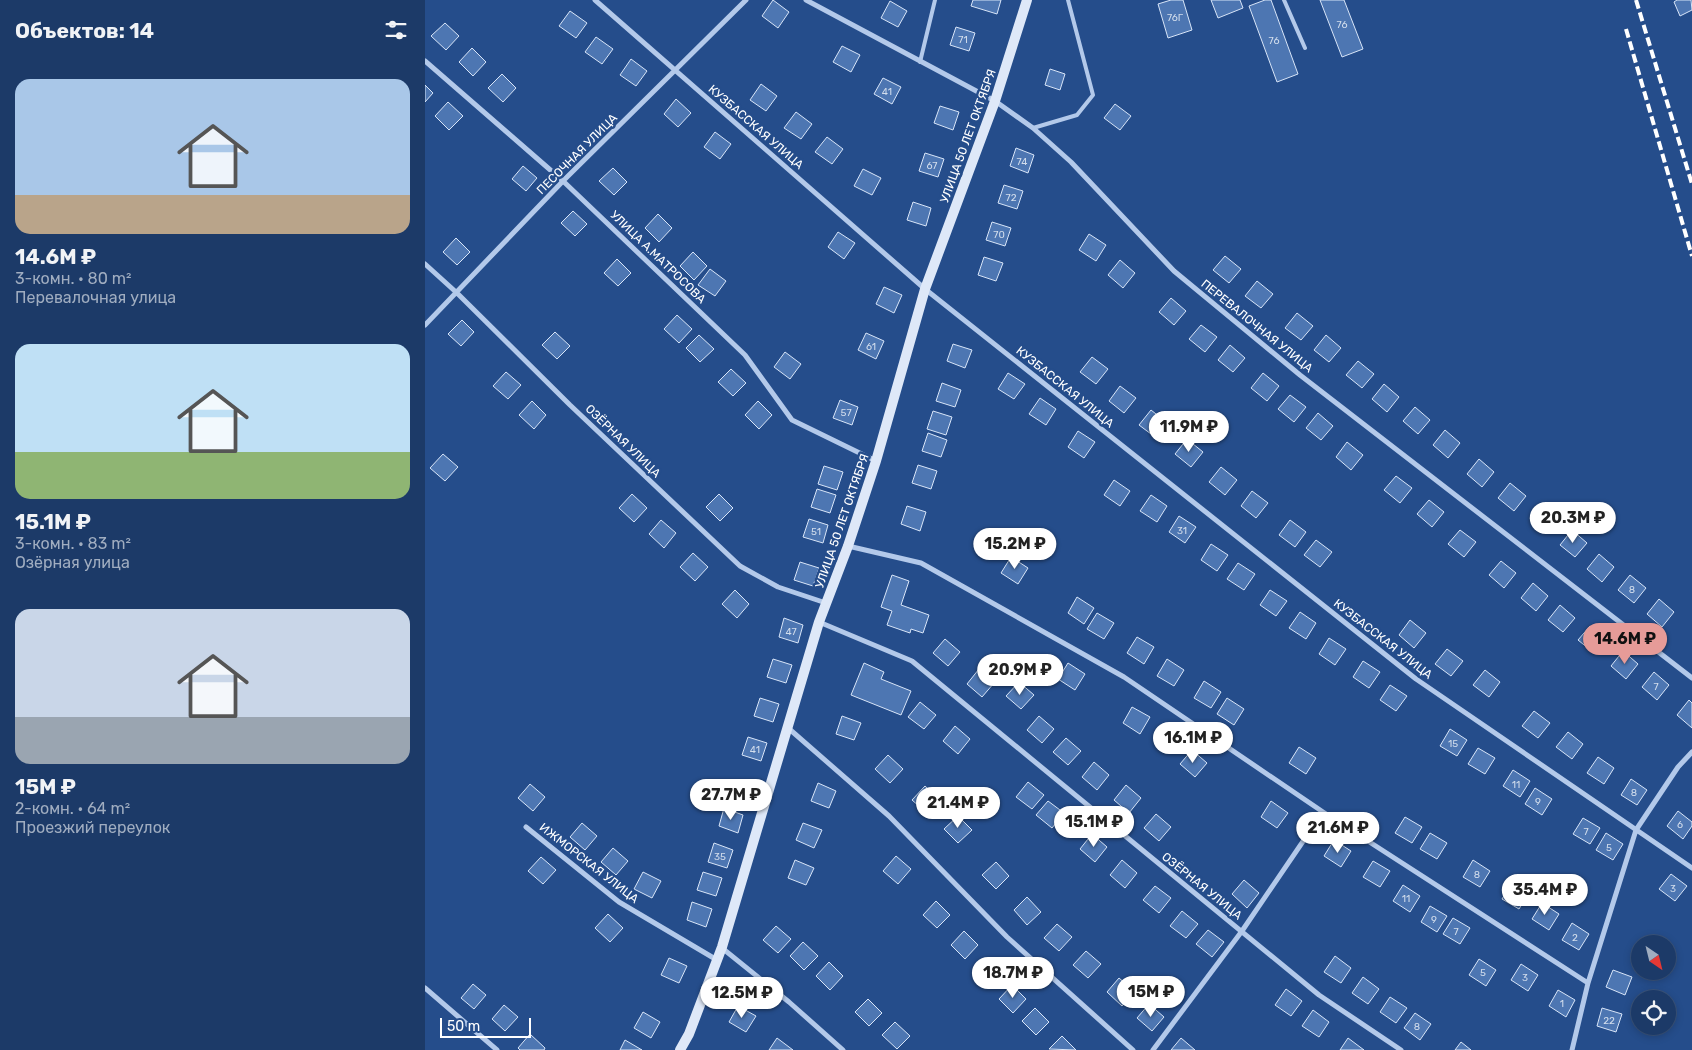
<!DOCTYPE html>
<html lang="ru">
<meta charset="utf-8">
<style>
body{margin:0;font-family:Rubik,sans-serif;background:#25416e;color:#f1f3f6;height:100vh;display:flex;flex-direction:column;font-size:19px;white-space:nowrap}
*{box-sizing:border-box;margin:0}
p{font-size:16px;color:#a0adc0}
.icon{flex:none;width:28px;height:28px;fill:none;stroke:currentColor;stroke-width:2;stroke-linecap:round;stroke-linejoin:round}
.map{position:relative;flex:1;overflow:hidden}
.details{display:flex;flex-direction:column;background:#1c3a68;width:425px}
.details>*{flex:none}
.needle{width:32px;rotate:145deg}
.fabs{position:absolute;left:1206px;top:935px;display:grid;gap:10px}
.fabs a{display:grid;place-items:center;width:45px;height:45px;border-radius:50%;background:#1c3a68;box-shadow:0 2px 8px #0003,0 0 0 1px #3a547c;font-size:25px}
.scale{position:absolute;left:15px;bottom:12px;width:91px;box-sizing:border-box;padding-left:5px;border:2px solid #fff;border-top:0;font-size:14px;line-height:18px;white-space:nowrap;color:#fff;-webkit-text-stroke:4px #254d8b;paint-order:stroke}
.price{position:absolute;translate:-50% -42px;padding:0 11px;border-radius:18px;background:#fff;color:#222;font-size:16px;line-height:32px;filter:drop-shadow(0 1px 2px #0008)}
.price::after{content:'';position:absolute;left:50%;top:30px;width:15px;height:11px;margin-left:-8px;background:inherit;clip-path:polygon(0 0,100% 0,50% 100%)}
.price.on{background:#e69b98;color:#111}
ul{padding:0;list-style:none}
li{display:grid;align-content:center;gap:10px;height:265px;padding:0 15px}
li span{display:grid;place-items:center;height:155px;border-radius:15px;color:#555}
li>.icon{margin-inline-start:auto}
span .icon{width:90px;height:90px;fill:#fffc;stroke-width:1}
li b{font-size:21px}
h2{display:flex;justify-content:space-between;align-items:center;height:60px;padding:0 15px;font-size:21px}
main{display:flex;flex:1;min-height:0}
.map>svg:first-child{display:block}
</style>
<main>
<section class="details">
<h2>Объектов: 14<svg class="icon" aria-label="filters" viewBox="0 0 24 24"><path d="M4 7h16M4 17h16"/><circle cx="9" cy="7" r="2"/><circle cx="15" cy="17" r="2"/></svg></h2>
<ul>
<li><span style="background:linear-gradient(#a9c7e8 75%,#b9a48a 0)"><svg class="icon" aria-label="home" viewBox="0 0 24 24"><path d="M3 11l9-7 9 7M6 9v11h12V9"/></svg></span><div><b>14.6M ₽</b><p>3-комн. · 80 m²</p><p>Перевалочная улица</p></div></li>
<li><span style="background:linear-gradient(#bfe0f5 70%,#8fb573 0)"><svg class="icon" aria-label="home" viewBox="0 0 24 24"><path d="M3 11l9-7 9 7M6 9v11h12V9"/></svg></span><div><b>15.1M ₽</b><p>3-комн. · 83 m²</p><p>Озёрная улица</p></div></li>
<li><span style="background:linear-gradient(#c9d6e8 70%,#9aa5b1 0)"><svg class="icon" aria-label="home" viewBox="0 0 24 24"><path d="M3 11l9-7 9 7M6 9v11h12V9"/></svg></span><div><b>15M ₽</b><p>2-комн. · 64 m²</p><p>Проезжий переулок</p></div></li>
</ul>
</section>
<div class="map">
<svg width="1267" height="1050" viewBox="0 0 1267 1050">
<rect width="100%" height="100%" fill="#254d8b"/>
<path fill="#4d76b2" stroke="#d8e5f8" d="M 348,0 L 364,12 L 353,28 L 337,16 Z
M 548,0 L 576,0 L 572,14 L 546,6 Z
M 746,0 L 758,0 L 767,30 L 743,38 L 733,4 Z
M 786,0 L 815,0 L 818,8 L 793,18 Z
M 840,0 L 846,0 L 873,74 L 852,82 L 824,6 Z
M 895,0 L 919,0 L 938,49 L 917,57 Z
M 1252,0 L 1266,0 L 1267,10 L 1255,16 L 1249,2 Z
M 465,1 L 482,11 L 473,27 L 456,18 Z
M 145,11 L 162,23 L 151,38 L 134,26 Z
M 20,23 L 34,36 L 21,50 L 6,36 Z
M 531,27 L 550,33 L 544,51 L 525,45 Z
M 171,37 L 188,49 L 177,64 L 160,52 Z
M 417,46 L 435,55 L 426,72 L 408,62 Z
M 47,48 L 61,62 L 48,76 L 34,62 Z
M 206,59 L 222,71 L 211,86 L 195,75 Z
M 625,69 L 640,74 L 635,90 L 620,85 Z
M 77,74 L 91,88 L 78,102 L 63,88 Z
M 458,78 L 476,87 L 467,104 L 449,94 Z
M 336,84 L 352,96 L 341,111 L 325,100 Z
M 0,85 L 8,93 L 0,102 Z
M 251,99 L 266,113 L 253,127 L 239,114 Z
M 23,102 L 38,116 L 24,130 L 10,116 Z
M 690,104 L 706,116 L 695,130 L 679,118 Z
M 515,106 L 534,112 L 528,130 L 509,123 Z
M 371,112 L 387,124 L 376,139 L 359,128 Z
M 290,132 L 306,144 L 295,159 L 279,147 Z
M 402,137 L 418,149 L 407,164 L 390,152 Z
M 591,148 L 609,155 L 603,173 L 585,166 Z
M 500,153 L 519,159 L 513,177 L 494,171 Z
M 98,166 L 112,178 L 101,191 L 87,179 Z
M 188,168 L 202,182 L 189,195 L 174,181 Z
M 438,169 L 456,178 L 447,195 L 429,186 Z
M 579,185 L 598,191 L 592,209 L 573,203 Z
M 488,202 L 506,208 L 501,226 L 482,220 Z
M 148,211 L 162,224 L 150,236 L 136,223 Z
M 233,214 L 247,228 L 234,242 L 220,228 Z
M 567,222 L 586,228 L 580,246 L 561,240 Z
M 413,232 L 430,243 L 419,259 L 403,247 Z
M 664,234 L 681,245 L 671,261 L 654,250 Z
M 31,238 L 45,252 L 32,265 L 18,252 Z
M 268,252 L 282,266 L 269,280 L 255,266 Z
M 800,256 L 816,269 L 804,283 L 788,270 Z
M 559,257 L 578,263 L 571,281 L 553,275 Z
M 192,259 L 206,273 L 193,286 L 179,273 Z
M 695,260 L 710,273 L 698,288 L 683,275 Z
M 285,269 L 301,281 L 290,296 L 273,285 Z
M 832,281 L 848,294 L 836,308 L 820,296 Z
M 459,287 L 477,295 L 469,313 L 451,304 Z
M 746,298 L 761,311 L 749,325 L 734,312 Z
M 872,313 L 888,326 L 876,340 L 860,328 Z
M 252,315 L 267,329 L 254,343 L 239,329 Z
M 37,320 L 49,332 L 36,346 L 23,334 Z
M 776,325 L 792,337 L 780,352 L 764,339 Z
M 130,332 L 145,346 L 132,359 L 117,345 Z
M 441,333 L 459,341 L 451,359 L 433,350 Z
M 274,335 L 289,349 L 275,362 L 261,348 Z
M 901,335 L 916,348 L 904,362 L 889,350 Z
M 528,344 L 547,350 L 540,368 L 522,361 Z
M 805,345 L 820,358 L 808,372 L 793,360 Z
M 360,352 L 376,364 L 365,379 L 349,367 Z
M 667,357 L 683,369 L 671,384 L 655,372 Z
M 933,361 L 949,374 L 937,388 L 921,375 Z
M 306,369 L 321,383 L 308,396 L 293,382 Z
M 81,372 L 96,385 L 83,399 L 68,386 Z
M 583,373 L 600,384 L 589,399 L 573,389 Z
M 838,373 L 854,386 L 842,401 L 826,388 Z
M 517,383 L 536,390 L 530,407 L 511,401 Z
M 959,384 L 974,397 L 962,412 L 947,399 Z
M 695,386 L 711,398 L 699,413 L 684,401 Z
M 865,395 L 881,407 L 869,422 L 853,409 Z
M 615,398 L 631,409 L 621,425 L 604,414 Z
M 415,400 L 433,407 L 427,425 L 408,418 Z
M 107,401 L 121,415 L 109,429 L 94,415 Z
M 333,401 L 347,415 L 334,429 L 320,415 Z
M 990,407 L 1005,420 L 993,434 L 978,421 Z
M 726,410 L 741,422 L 730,437 L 714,425 Z
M 508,411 L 527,417 L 521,435 L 502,429 Z
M 893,413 L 908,426 L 896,440 L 881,428 Z
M 1020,430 L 1035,443 L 1023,458 L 1008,445 Z
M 653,431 L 670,442 L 659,458 L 643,447 Z
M 503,433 L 522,440 L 516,457 L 497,451 Z
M 762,439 L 778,452 L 766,467 L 750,454 Z
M 922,442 L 938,455 L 926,470 L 911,457 Z
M 18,454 L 33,467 L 20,481 L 5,468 Z
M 1054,459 L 1069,472 L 1057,487 L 1042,474 Z
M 493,465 L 512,471 L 506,489 L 487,483 Z
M 399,466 L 418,472 L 412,490 L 393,484 Z
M 796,467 L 812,480 L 800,495 L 784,482 Z
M 971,476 L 987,488 L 975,503 L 959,490 Z
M 689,480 L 705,491 L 695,506 L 679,495 Z
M 1085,483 L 1101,496 L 1089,511 L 1073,498 Z
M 392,489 L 411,495 L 405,513 L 386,507 Z
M 827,491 L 843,503 L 831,518 L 816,506 Z
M 207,494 L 222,508 L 209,522 L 194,508 Z
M 294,494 L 308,508 L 295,521 L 281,507 Z
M 726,495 L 742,506 L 732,522 L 715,511 Z
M 1004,500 L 1019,512 L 1007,527 L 992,514 Z
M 1117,504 L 1133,517 L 1121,532 L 1105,519 Z
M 482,506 L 501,512 L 495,531 L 476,524 Z
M 754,516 L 771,527 L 760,543 L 744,532 Z
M 384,519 L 403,525 L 398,543 L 378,537 Z
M 236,520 L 251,533 L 239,548 L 224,534 Z
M 865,520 L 881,532 L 870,547 L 854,535 Z
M 1035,530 L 1051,542 L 1039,557 L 1023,544 Z
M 1147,530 L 1162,543 L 1150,557 L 1135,545 Z
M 891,540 L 907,552 L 895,567 L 879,555 Z
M 786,544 L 803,555 L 792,571 L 776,560 Z
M 268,553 L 283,567 L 270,581 L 255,567 Z
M 1174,554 L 1189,567 L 1177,582 L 1162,569 Z
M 586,557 L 603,568 L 593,584 L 576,573 Z
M 1076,561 L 1091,573 L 1079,588 L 1064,575 Z
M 375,562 L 394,568 L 388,586 L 369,580 Z
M 813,563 L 830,574 L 819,590 L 802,579 Z
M 467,575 L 484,581 L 476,605 L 504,615 L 498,633 L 486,629 L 485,633 L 462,625 L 467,611 L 456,607 Z
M 1205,575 L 1221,588 L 1209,603 L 1193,590 Z
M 1108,583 L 1123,596 L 1111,611 L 1096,598 Z
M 310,590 L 324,604 L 312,618 L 297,604 Z
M 845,590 L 862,601 L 851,616 L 835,605 Z
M 652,597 L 669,608 L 659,624 L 643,613 Z
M 1234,599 L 1249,612 L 1237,627 L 1222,614 Z
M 1135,605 L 1150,618 L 1138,632 L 1123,620 Z
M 875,612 L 891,623 L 881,639 L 864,628 Z
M 672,613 L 689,623 L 679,639 L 662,629 Z
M 359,618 L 378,625 L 373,643 L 354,637 Z
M 985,620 L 1001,633 L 989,648 L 974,635 Z
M 1165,626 L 1181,639 L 1169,653 L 1153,640 Z
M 712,637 L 729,647 L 719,664 L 702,653 Z
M 904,638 L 921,649 L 910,665 L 894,654 Z
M 520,639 L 535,652 L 523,666 L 508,653 Z
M 1022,649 L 1038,661 L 1026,676 L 1010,664 Z
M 1198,651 L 1213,664 L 1201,679 L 1186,666 Z
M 348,659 L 367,665 L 361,683 L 342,677 Z
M 742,659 L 759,670 L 749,686 L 732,676 Z
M 938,661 L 955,672 L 944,688 L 928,677 Z
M 439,663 L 459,672 L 456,679 L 486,691 L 476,715 L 426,695 Z
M 643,663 L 660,674 L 650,690 L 633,679 Z
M 554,669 L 569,683 L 557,697 L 542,684 Z
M 1060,670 L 1075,682 L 1064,697 L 1048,685 Z
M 1229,672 L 1244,685 L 1232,700 L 1217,687 Z
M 779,681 L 796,692 L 786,708 L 769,698 Z
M 594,682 L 609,695 L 596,709 L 581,696 Z
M 965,685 L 982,696 L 971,711 L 955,700 Z
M 335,698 L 354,704 L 348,722 L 329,716 Z
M 802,698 L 819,709 L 809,725 L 792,714 Z
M 1264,700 L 1267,703 L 1267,728 L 1252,715 Z
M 495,702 L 511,715 L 499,729 L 483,717 Z
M 707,707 L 725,717 L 715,734 L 698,723 Z
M 1109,711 L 1125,723 L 1113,738 L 1097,726 Z
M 417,716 L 436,723 L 429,740 L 411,734 Z
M 614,716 L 629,729 L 617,743 L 602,730 Z
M 530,726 L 545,739 L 533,754 L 518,741 Z
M 1025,729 L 1042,740 L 1032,756 L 1015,746 Z
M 1143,732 L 1158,744 L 1147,759 L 1131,747 Z
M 323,737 L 342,743 L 336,761 L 317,755 Z
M 641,738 L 656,751 L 643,765 L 628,752 Z
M 874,747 L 891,758 L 881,774 L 864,763 Z
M 1053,748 L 1070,758 L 1060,774 L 1043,764 Z
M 767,750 L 782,763 L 770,777 L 755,764 Z
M 463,755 L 478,769 L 465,783 L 450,769 Z
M 1173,757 L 1189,768 L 1179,784 L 1162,773 Z
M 669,762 L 684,775 L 672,790 L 657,777 Z
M 1088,770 L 1105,781 L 1095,797 L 1078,786 Z
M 1206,779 L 1222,790 L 1212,805 L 1196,795 Z
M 603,782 L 619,795 L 607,809 L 591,797 Z
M 393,783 L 411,791 L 404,808 L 386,801 Z
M 105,784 L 120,797 L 108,811 L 93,798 Z
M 701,785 L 716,798 L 704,813 L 689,800 Z
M 500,786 L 515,800 L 502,813 L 487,800 Z
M 1110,788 L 1127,799 L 1117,815 L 1100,804 Z
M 623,801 L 639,813 L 627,828 L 611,815 Z
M 846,801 L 863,813 L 852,828 L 836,817 Z
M 299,808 L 318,815 L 313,833 L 294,826 Z
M 1253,811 L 1267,822 L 1267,826 L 1258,839 L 1242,826 Z
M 731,814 L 746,827 L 734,841 L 719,828 Z
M 533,816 L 547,830 L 533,843 L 519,829 Z
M 980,817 L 997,827 L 987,843 L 970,833 Z
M 1158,818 L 1175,828 L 1165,844 L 1148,834 Z
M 157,823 L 172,836 L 160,850 L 145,837 Z
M 378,823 L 397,830 L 389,848 L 371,840 Z
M 1005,833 L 1022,843 L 1012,859 L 995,849 Z
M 1181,833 L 1198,844 L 1188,860 L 1171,850 Z
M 667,834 L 682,847 L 670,862 L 655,849 Z
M 909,840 L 926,851 L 916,867 L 899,856 Z
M 289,843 L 308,850 L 302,868 L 283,862 Z
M 188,848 L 203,861 L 191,875 L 176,862 Z
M 471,856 L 486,869 L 473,884 L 458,871 Z
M 116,857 L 131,870 L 118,884 L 103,871 Z
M 370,860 L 389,868 L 381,885 L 363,878 Z
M 697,860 L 712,873 L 700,888 L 685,875 Z
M 1048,860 L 1065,871 L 1055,887 L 1038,877 Z
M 948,861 L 965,871 L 955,887 L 938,877 Z
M 571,862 L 584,876 L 571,889 L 557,875 Z
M 218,872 L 236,881 L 227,898 L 209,889 Z
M 278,872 L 297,878 L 291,896 L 272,890 Z
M 1246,874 L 1262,886 L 1250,901 L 1234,889 Z
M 819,880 L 834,893 L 822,908 L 807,894 Z
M 1087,883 L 1104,893 L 1094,909 L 1077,899 Z
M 978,885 L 995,896 L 985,912 L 968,901 Z
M 730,886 L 746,898 L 734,913 L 718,900 Z
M 602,897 L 616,912 L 602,925 L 589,910 Z
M 511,901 L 525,915 L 512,928 L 498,915 Z
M 267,902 L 287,909 L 281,927 L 262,920 Z
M 1117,903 L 1134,914 L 1124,930 L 1107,919 Z
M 1005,906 L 1022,916 L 1012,932 L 996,922 Z
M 757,911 L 773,924 L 761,938 L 745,926 Z
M 183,914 L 198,928 L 185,942 L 170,928 Z
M 1028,918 L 1045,928 L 1035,944 L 1018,934 Z
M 1147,923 L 1164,934 L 1154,950 L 1137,940 Z
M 632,924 L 647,937 L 634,951 L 619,938 Z
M 351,926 L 366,939 L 353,953 L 338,940 Z
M 783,930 L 799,942 L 787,957 L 771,944 Z
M 539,931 L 553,945 L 540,959 L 526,945 Z
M 378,942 L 393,956 L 379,970 L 365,956 Z
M 661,951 L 676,964 L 663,978 L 648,965 Z
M 910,956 L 926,968 L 916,983 L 899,972 Z
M 244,958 L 262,966 L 254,983 L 236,975 Z
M 1054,959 L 1071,970 L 1061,986 L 1044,975 Z
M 563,961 L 578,975 L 564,989 L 550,975 Z
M 404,962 L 418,976 L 405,990 L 391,976 Z
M 1096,964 L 1113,975 L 1103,991 L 1086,980 Z
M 1188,970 L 1207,977 L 1200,995 L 1181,987 Z
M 938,977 L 954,989 L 943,1004 L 927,993 Z
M 694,978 L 709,991 L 697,1006 L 682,992 Z
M 48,984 L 61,995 L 49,1009 L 36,998 Z
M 587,985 L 601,999 L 588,1013 L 574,999 Z
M 861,989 L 877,1001 L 866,1016 L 850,1005 Z
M 1133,990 L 1150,1000 L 1141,1017 L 1124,1006 Z
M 965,997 L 982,1008 L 971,1023 L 955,1012 Z
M 443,999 L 457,1013 L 444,1026 L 430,1012 Z
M 724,1004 L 739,1017 L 727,1031 L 712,1018 Z
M 79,1005 L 93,1017 L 80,1031 L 67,1019 Z
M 313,1006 L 331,1016 L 321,1032 L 304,1022 Z
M 610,1008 L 624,1022 L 611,1035 L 597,1021 Z
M 1177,1008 L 1197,1014 L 1191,1032 L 1172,1026 Z
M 888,1010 L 904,1022 L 894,1037 L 877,1026 Z
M 218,1012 L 235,1022 L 226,1038 L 209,1028 Z
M 990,1013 L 1006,1024 L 995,1040 L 979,1028 Z
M 470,1022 L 485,1036 L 472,1049 L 457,1035 Z
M 105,1034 L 120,1048 L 119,1050 L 95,1050 L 93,1048 Z
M 637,1036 L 651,1050 L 624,1049 Z
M 352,1038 L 368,1050 L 344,1050 Z
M 756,1038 L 770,1050 L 746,1050 Z
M 923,1038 L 939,1050 L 915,1050 Z
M 200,1040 L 217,1050 L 195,1050 Z
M 1036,1042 L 1046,1050 L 1030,1050 Z"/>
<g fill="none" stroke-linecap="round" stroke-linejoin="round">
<path stroke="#b3c9ea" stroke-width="4" d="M 859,0 L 880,48
M 495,62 L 510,0
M 608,128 L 652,115 L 668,95 L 643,0"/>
<path stroke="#b3c9ea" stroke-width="5" d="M 170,0 L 500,289 L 991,679 L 1267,868
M 381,0 L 570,101 L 608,128 L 646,162 L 749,271 L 875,375 L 1267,678
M 0,61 L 138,181 L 320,355 L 367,420 L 451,461
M 0,264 L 32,293 L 145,405 L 315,566 L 353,587 L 401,603
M 0,325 L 138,181 L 321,0
M 423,546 L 496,563 L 699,677 L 898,812 L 1163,983
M 394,622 L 487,661 L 894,995 L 976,1050
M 362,727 L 464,816 L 582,937 L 708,1050
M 101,827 L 194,902 L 292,960
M 297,948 L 364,1002 L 418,1050
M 0,988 L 72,1050
M 728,1050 L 817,931 L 898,812
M 1147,1050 L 1163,983 L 1211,830 L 1253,767 L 1267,752"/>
<path stroke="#dee8f8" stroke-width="10" d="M 255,1050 L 264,1034 L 297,947 L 394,622 L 423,546 L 451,461 L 500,289 L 570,101 L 602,0"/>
<path stroke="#fff" stroke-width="4" stroke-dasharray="9 4" stroke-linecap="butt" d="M 1211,0 L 1267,184
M 1201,29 L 1267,256"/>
</g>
<g text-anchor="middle" stroke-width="5" stroke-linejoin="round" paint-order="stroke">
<g font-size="10" fill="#d2ddec">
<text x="750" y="21">76Г</text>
<text x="917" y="28">76</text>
<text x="538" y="43">71</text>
<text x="849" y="44">76</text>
<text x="462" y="95">41</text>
<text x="597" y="165">74</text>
<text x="507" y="169">67</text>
<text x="586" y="201">72</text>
<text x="574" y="238">70</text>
<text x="446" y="350">61</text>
<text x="421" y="416">57</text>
<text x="757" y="534">31</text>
<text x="391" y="535">51</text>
<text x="1207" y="593">8</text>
<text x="366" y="635">47</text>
<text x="1231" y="690">7</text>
<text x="1028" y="747">15</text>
<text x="330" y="753">41</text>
<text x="1091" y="788">11</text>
<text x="1209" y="796">8</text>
<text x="1113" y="805">9</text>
<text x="1255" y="828">6</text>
<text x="1161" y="835">7</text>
<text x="1184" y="851">5</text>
<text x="295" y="860">35</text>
<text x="1052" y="878">8</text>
<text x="1248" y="892">3</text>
<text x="981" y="902">11</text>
<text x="1009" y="923">9</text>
<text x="1031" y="935">7</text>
<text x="1150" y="941">2</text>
<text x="1058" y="976">5</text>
<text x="1100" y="981">3</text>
<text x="1137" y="1007">1</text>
<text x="1184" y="1024">22</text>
<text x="992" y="1030">8</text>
</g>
<g font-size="12" fill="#fff" stroke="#254d8b">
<text transform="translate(331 127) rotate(41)" y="4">КУЗБАССКАЯ УЛИЦА</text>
<text transform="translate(543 136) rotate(-70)" y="4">УЛИЦА 50 ЛЕТ ОКТЯБРЯ</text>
<text transform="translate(152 154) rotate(-45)" y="4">ПЕСОЧНАЯ УЛИЦА</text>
<text transform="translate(233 257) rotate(44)" y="4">УЛИЦА А.МАТРОСОВА</text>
<text transform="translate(832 326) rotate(39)" y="4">ПЕРЕВАЛОЧНАЯ УЛИЦА</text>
<text transform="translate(640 387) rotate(39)" y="4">КУЗБАССКАЯ УЛИЦА</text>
<text transform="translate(198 441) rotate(44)" y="4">ОЗЁРНАЯ УЛИЦА</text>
<text transform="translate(417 521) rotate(-71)" y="4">УЛИЦА 50 ЛЕТ ОКТЯБРЯ</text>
<text transform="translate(958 639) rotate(38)" y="4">КУЗБАССКАЯ УЛИЦА</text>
<text transform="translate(164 863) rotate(38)" y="4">ИЖМОРСКАЯ УЛИЦА</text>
<text transform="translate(777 886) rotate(39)" y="4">ОЗЁРНАЯ УЛИЦА</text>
</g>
</g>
</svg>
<div class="fabs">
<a><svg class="needle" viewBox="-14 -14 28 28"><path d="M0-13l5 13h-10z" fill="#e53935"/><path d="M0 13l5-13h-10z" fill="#a0adc0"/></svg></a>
<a><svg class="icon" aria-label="locate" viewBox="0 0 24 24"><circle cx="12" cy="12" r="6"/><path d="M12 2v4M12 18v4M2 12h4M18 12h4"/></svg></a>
</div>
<div class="scale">50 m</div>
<b class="price" style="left:764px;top:453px">11.9M ₽</b>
<b class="price" style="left:1148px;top:544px">20.3M ₽</b>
<b class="price" style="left:590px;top:570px">15.2M ₽</b>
<b class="price on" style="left:1200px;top:665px">14.6M ₽</b>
<b class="price" style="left:595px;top:696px">20.9M ₽</b>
<b class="price" style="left:768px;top:764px">16.1M ₽</b>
<b class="price" style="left:306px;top:821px">27.7M ₽</b>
<b class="price" style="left:533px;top:829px">21.4M ₽</b>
<b class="price" style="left:669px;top:848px">15.1M ₽</b>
<b class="price" style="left:913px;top:854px">21.6M ₽</b>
<b class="price" style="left:1120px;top:916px">35.4M ₽</b>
<b class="price" style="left:588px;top:999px">18.7M ₽</b>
<b class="price" style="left:726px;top:1018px">15M ₽</b>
<b class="price" style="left:317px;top:1019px">12.5M ₽</b>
</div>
</main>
